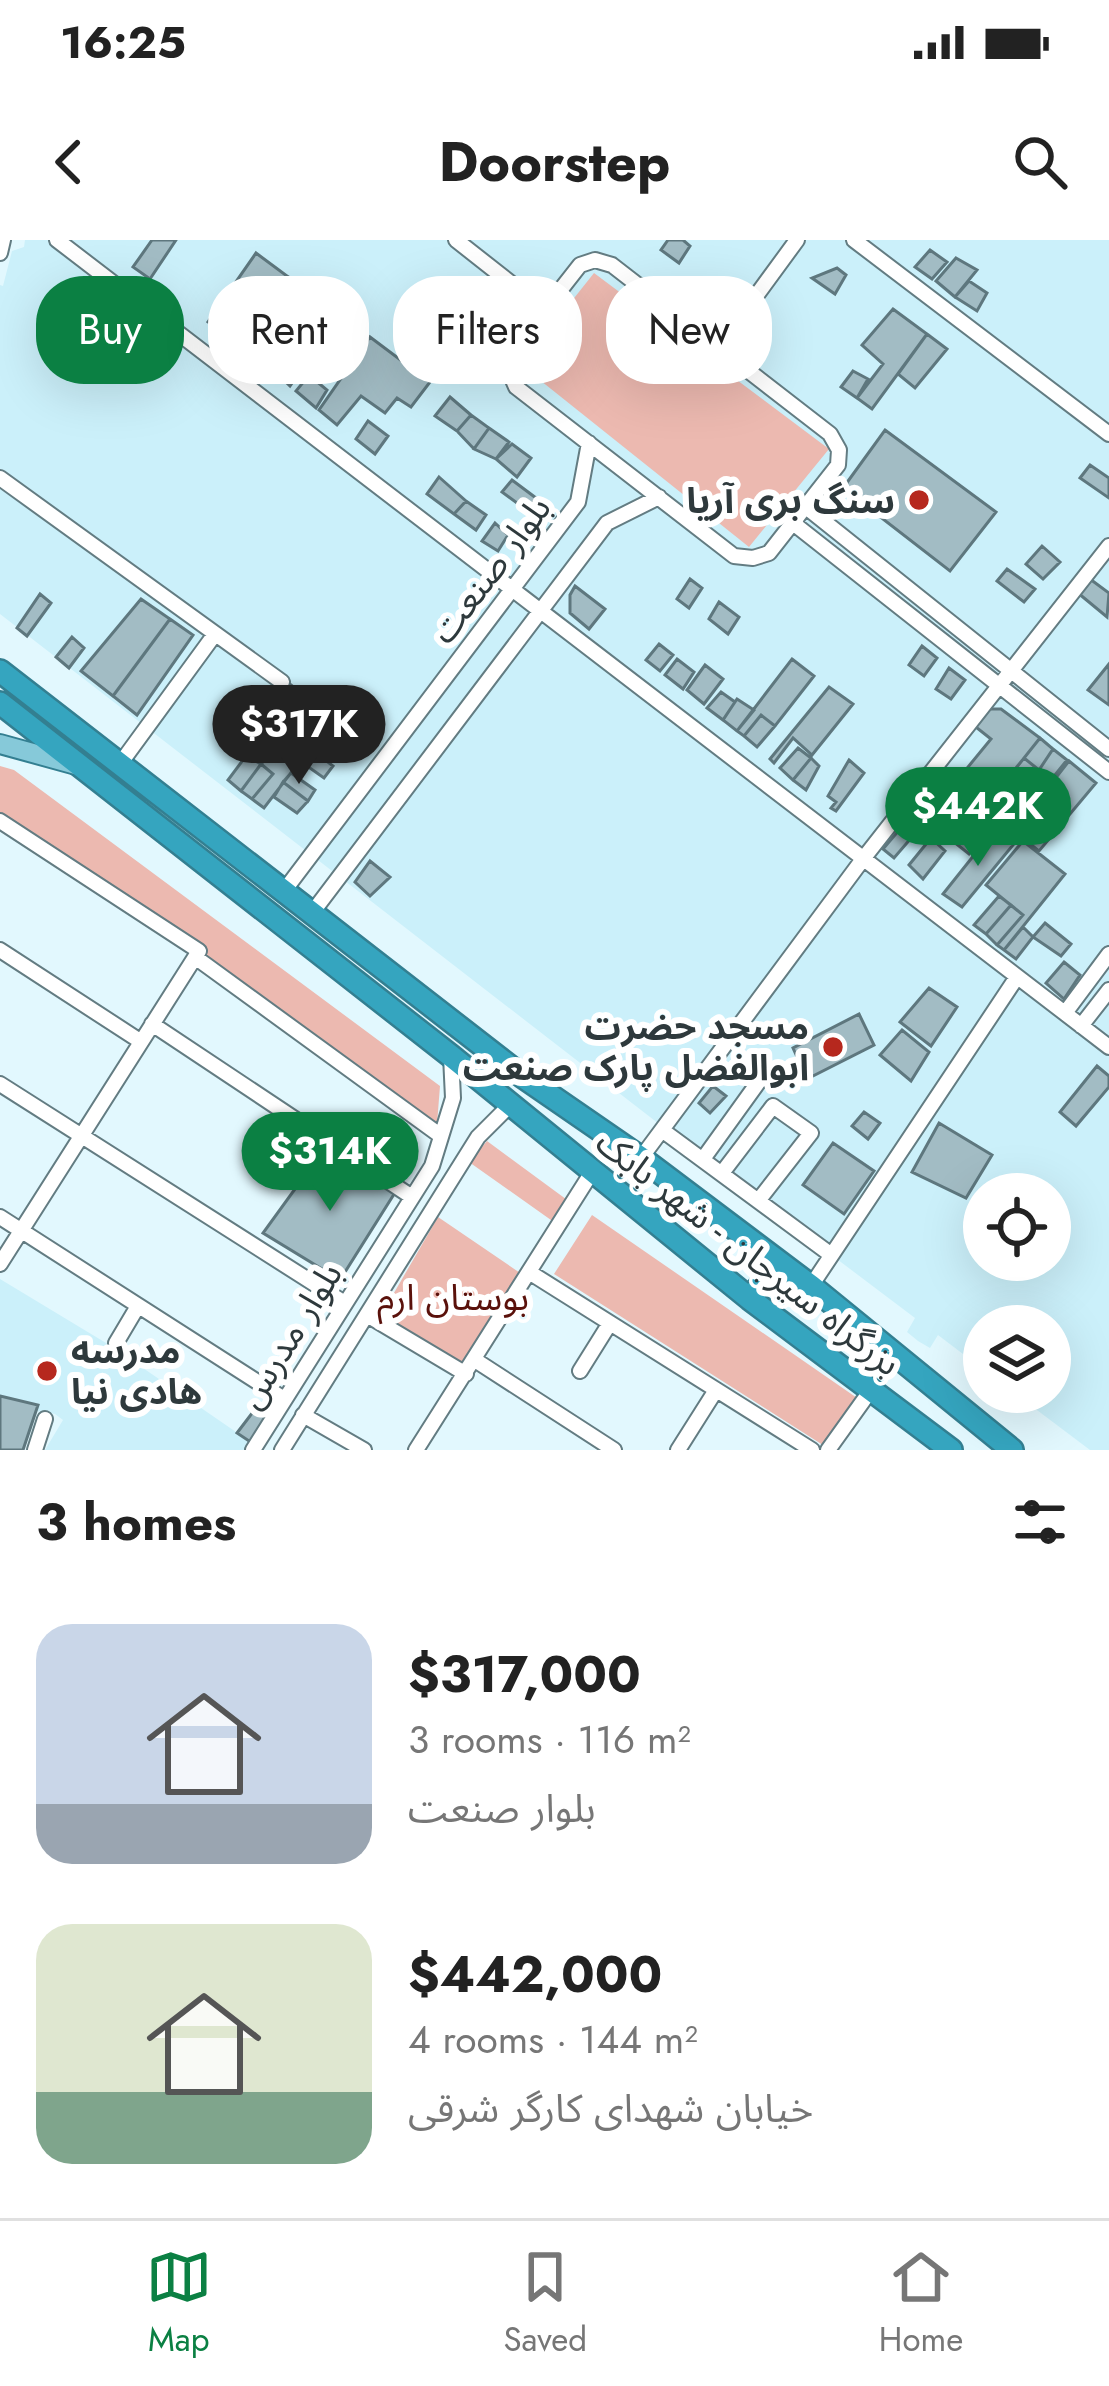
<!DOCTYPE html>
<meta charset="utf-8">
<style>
body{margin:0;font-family:Jost,"Noto Sans Arabic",sans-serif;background:#f2f2f2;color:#222;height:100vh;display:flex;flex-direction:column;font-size:45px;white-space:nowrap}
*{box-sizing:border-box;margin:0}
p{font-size:39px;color:#767676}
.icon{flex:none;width:66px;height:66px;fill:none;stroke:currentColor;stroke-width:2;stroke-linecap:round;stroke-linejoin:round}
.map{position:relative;height:1210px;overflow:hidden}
.panel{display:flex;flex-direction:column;background:#fff;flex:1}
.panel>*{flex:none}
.banner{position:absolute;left:36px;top:36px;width:1038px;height:108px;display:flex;gap:24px}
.tools{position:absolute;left:963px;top:933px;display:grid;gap:24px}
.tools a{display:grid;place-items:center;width:108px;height:108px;border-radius:50%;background:#fff;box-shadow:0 12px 48px #0002;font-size:60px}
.price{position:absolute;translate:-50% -102px;padding:0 27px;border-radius:42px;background:#0b8043;color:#fff;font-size:39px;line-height:78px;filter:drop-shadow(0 3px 6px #0008)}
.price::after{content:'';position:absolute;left:50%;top:72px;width:36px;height:27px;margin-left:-18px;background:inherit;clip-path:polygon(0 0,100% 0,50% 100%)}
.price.active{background:#222;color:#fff}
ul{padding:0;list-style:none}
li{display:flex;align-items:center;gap:36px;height:300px;padding:0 36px}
li span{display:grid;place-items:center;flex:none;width:336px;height:240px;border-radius:36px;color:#555}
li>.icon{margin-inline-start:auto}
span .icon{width:144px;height:144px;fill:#fffc;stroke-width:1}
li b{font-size:51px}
h2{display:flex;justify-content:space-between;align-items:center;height:144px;padding:0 36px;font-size:51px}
.tag{padding:0 42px;border-radius:48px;background:#fff;box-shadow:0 12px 48px #0002;font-size:42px;line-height:108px}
.tag.active{background:#0b8043;color:#fff}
.status{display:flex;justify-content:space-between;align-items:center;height:84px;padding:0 60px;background:#fff;direction:ltr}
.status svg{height:33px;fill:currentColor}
header{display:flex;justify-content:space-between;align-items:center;height:156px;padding:0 36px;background:#fff;font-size:54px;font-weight:700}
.tab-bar{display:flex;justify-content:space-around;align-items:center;height:168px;border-top:3px solid #e0e0e0;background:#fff;font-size:33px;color:#767676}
.tab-bar a{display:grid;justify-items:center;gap:6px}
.tab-bar .active{color:#0b8043}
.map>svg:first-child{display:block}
</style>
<div class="status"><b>16:25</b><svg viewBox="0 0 49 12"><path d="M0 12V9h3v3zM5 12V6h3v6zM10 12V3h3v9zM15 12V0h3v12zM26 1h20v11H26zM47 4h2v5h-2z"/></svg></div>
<header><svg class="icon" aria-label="back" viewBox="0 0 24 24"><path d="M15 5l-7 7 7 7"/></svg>Doorstep<svg class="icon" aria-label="search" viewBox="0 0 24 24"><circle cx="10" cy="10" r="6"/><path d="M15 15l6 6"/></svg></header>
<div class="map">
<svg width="1109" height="1210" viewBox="0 0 1109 1210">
<rect width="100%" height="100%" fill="#e2f8fe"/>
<path fill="#cbf0fa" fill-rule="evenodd" d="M 25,0 L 1109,0 L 1109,1210 L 1090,1210 L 1013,1152 L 1050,1152 L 1050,1086 L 984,1086 L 984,1130 L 938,1095 L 930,1108 L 918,1101 L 907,1092 L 915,1078 L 703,918 L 0,374 L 0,45 L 3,46 L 12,11 L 24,7 ZM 984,954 L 1050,954 L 1050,1020 L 984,1020 Z
M 0,1039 L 111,1106 L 252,1203 L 247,1210 L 45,1210 L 63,1180 L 55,1174 L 36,1171 L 37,1164 L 0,1156 Z"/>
<path fill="#ecb9b0" d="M 594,33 L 829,209 L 749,307 L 521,125 Z
M 0,526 L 14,530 L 440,846 L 437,884 L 0,577 Z
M 487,901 L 574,965 L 558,985 L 469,922 Z
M 592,975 L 860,1160 L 826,1207 L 554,1034 Z
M 438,977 L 526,1037 L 471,1130 L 380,1077 Z"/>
<path fill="#a2bcc4" stroke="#5e777e" stroke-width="3" d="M 152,0 L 176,0 L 150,39 L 133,27 Z
M 668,0 L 683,0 L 690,6 L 679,23 L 661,10 Z
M 930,10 L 947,22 L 932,39 L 915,27 Z
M 256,13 L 287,36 L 236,103 L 208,82 Z
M 956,18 L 977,30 L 955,57 L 936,41 Z
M 837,28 L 846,35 L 835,54 L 812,38 Z
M 287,36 L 313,53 L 265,122 L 236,103 Z
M 969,41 L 987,53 L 977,71 L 955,57 Z
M 893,69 L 927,94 L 872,169 L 857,158 L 883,124 L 862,105 Z
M 927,94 L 947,109 L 915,148 L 898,134 Z
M 370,97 L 430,142 L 411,167 L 397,158 L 385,173 L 361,156 L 337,185 L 319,170 Z
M 280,104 L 306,123 L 290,146 L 265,122 Z
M 853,131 L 868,139 L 857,158 L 841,147 Z
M 309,135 L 327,150 L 316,168 L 296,151 Z
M 450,157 L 471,175 L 457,191 L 435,176 Z
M 471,175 L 489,188 L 474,209 L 457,191 Z
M 368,181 L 388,196 L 375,214 L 356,199 Z
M 489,188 L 509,202 L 496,219 L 474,209 Z
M 885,190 L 996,272 L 950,331 L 843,248 Z
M 512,204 L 531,218 L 517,237 L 496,219 Z
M 1090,225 L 1109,238 L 1109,258 L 1080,238 Z
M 439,237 L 466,261 L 454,274 L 427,254 Z
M 512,240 L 536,258 L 528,271 L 502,252 Z
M 466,261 L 486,275 L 476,290 L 454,274 Z
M 495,283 L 508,295 L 498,311 L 482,301 Z
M 1042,306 L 1060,322 L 1043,339 L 1026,324 Z
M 1007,329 L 1035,349 L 1024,362 L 997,341 Z
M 690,339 L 702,348 L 689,368 L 677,359 Z
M 1090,339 L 1109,353 L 1107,377 L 1078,353 Z
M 575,346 L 605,369 L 589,389 L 570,373 L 570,355 Z
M 40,354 L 51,363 L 27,396 L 17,388 Z
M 141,359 L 170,379 L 113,456 L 81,431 Z
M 719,362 L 739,377 L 728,394 L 709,379 Z
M 170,379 L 193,395 L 137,475 L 113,456 Z
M 72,397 L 84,408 L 69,428 L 56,417 Z
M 659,404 L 673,415 L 660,431 L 646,420 Z
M 922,406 L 937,418 L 924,436 L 909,425 Z
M 677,419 L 694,432 L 683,449 L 665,435 Z
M 792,419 L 814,436 L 775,486 L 761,475 L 744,496 L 737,491 Z
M 1109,424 L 1109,465 L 1088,450 Z
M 705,425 L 723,439 L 704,464 L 687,450 Z
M 949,428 L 965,440 L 951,459 L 936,449 Z
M 286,441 L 355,497 L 351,502 L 328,484 L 325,491 L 299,471 L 292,480 L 270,463 Z
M 829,447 L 853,464 L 812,515 L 793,498 L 774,523 L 770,519 Z
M 721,452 L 735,462 L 723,480 L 707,468 Z
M 350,458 L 371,474 L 364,486 L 341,469 Z
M 737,459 L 754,470 L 737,491 L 723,480 Z
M 341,469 L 364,486 L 355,497 L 332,480 Z
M 983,469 L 1001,469 L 1040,498 L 997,552 L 968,527 L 991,499 L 972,484 Z
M 299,471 L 346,507 L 339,519 L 292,480 Z
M 761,475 L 775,486 L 757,507 L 744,496 Z
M 1040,498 L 1053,509 L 1039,530 L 1024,518 Z
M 280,505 L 300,521 L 264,568 L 252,559 L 273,534 L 261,524 Z
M 798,508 L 811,518 L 793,540 L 780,528 Z
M 311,509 L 333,526 L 324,538 L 300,521 Z
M 1053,509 L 1067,520 L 1013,587 L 987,564 L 1024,518 L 1039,530 Z
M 246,516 L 261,524 L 241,551 L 228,540 Z
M 811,518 L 819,526 L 806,550 L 793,540 Z
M 849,520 L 864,533 L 836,571 L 831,568 L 836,562 L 828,556 Z
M 1069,521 L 1096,543 L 1039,611 L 1014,591 Z
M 261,524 L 273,534 L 252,559 L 241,551 Z
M 291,533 L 315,550 L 308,561 L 283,542 Z
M 283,542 L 308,561 L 297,573 L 274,557 Z
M 927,544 L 942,556 L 998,579 L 969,614 L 935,587 L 946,574 L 920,553 Z
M 923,558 L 940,572 L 927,588 L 910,574 Z
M 900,589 L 912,597 L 894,618 L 883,609 Z
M 994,590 L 1013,605 L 962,667 L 943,654 Z
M 931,598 L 945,611 L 923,639 L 909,625 Z
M 1023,601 L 1065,634 L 1004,710 L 997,705 L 1023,675 L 986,645 Z
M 370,621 L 390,637 L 370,656 L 355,642 Z
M 999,656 L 1011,665 L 986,694 L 974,685 Z
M 1011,665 L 1023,675 L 997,705 L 986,694 Z
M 1045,683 L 1071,704 L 1061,716 L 1033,697 Z
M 1023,687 L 1033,697 L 1016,719 L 1004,710 Z
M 1064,722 L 1080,735 L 1064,759 L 1046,743 Z
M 929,748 L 957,767 L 931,806 L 900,782 Z
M 859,774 L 874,805 L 807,839 L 793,808 Z
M 902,790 L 929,812 L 911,841 L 880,815 Z
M 1097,826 L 1109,836 L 1109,847 L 1076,886 L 1060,872 Z
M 713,846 L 726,856 L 710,873 L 699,863 Z
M 864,872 L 880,883 L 868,899 L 852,886 Z
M 939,883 L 992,915 L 966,958 L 912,932 Z
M 833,903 L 874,931 L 844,974 L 803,945 Z
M 324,909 L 396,951 L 340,1040 L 263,993 Z
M 0,1156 L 38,1165 L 23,1210 L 0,1210 Z
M 259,1164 L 271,1172 L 252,1203 L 237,1193 Z"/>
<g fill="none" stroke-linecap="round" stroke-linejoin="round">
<g stroke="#637c82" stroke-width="18">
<path id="minor" d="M 57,0 L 1109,807
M 456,0 L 545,70
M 854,0 L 1109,194
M 0,13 L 3,0
M 595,20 L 612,25 L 830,194 L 839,210 L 838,225 L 769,313 L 753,318 L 734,316 L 516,147 L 509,131 L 511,113 L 580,25 Z
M 718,108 L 797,0
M 0,238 L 282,442
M 806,267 L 1109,509
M 793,283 L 1109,532
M 120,524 L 215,394
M 0,581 L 199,711 L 0,1024
M 284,651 L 578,262 L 589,203
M 312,673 L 607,283 L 659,257
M 0,710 L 140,801
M 195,717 L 441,896
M 1065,773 L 1109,714
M 152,784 L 412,957
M 1081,786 L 1109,750
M 0,844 L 343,1062
M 662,890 L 830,1014
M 641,918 L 863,619 L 1109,306
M 703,919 L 762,837
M 722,933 L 773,866 L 811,893 L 758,961
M 0,977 L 284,1159
M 529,1032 L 812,1210
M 811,1046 L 1017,737
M 367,1075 L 466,1134
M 116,1103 L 138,1066
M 475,1120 L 614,1210
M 580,1131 L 610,1083
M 303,1175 L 364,1210
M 35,1210 L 45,1179
M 253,1210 L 432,926 L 453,858 L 451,816
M 282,1210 L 478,897 L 511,864
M 416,1210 L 592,932
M 678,1210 L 716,1150
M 828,1210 L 871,1150"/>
</g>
<g stroke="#337f91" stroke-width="22">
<path id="major" d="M 0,504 L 76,525"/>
</g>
<g stroke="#337f91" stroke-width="26">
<path id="highway" d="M 0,431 L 522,836 L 641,918 L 811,1046 L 1012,1210
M 0,463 L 451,816 L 750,1059 L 951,1210
M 750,1059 L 777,1023"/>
</g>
<use href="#minor" stroke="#fff" stroke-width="14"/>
<use href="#major" stroke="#86c9d9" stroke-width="18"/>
<use href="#highway" stroke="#35a5bf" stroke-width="21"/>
</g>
<g fill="#b6281e" stroke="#fff" stroke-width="4.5">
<circle cx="919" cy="260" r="12"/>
<circle cx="833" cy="807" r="12"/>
<circle cx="47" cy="1131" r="12"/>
</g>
<g text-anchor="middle" stroke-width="12" stroke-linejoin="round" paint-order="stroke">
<g font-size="36" font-weight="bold" fill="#2e393c" stroke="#fff" text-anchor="end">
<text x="895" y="273">سنگ بری آریا</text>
<text x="809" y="799">مسجد حضرت<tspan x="809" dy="41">ابوالفضل پارک صنعت</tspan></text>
<text x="71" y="1123" text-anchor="start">مدرسه<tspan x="71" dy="41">هادی نیا</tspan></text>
</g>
<g font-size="36" fill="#2e393c" stroke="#fff">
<text transform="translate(490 329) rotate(-53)" y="13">بلوار صنعت</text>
<text transform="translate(749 1012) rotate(38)" y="13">بزرگراه سیرجان - شهر بابک</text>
<text transform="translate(289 1095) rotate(-58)" y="13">بلوار مدرس</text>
</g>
<g font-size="36" fill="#5a110b" stroke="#fff">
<text x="453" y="1070">بوستان ارم</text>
</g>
</g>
</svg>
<div class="tools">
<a><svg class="icon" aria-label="locate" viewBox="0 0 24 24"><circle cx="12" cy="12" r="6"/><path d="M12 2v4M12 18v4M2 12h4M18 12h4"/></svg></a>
<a><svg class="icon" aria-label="layers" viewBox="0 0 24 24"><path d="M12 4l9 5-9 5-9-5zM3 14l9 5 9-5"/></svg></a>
</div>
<b class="price active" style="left:299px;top:547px">$317K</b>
<b class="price" style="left:978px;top:629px">$442K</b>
<b class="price" style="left:330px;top:974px">$314K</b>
<div class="banner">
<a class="tag active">Buy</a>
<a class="tag">Rent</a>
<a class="tag">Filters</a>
<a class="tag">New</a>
</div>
</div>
<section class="panel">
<h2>3 homes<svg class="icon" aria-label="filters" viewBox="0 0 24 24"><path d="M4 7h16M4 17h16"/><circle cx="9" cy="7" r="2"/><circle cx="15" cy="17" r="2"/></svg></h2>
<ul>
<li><span style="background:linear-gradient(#c9d6e8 75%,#9aa5b1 0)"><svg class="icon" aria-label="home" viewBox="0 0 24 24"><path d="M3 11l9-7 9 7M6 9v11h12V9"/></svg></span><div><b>$317,000</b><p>3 rooms · 116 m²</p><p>بلوار صنعت</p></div></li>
<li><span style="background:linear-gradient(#dfe7d0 70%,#7fa58c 0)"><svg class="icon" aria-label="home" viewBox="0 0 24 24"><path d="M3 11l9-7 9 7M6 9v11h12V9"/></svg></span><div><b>$442,000</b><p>4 rooms · 144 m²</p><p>خیابان شهدای کارگر شرقی</p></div></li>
</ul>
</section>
<nav class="tab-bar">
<a class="active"><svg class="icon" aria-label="map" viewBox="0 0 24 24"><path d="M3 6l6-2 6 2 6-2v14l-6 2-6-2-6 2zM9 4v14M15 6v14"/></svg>Map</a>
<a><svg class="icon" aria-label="saved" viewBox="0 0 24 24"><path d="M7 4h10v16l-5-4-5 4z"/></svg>Saved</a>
<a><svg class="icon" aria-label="home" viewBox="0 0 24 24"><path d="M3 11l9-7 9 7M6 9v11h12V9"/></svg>Home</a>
</nav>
